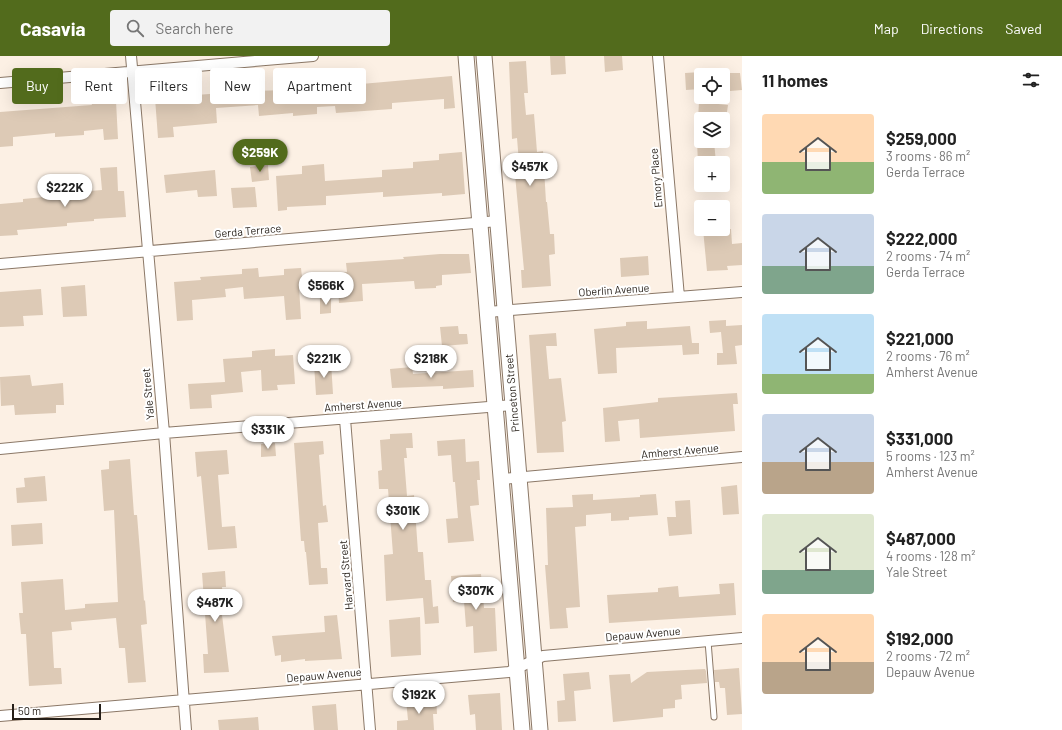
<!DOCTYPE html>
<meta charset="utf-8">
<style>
body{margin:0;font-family:Barlow,sans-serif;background:#f2f2f2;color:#222;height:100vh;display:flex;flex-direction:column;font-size:15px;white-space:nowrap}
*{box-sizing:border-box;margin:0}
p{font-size:13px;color:#767676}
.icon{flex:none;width:22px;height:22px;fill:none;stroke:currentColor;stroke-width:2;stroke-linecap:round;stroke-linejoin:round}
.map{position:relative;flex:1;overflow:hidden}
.sheet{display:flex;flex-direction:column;background:#fff;width:320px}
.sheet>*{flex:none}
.guide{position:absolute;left:12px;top:12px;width:380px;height:36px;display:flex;gap:8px}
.fabs{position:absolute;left:694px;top:12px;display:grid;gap:8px}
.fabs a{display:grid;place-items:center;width:36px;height:36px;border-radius:4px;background:#fff;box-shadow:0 4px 16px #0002;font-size:20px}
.scale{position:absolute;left:12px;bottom:10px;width:89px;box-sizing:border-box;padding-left:4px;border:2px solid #261f18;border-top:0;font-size:11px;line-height:14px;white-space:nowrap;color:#261f18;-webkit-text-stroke:3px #fff;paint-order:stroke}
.price{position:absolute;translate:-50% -34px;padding:0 9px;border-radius:14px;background:#fff;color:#222;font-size:13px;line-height:26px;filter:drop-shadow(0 1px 2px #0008)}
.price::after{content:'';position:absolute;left:50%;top:24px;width:12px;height:9px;margin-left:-6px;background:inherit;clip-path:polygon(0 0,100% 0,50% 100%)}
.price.active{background:#526b1c;color:#fff}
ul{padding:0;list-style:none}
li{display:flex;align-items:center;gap:12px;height:100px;padding:0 20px}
li span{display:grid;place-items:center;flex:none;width:112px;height:80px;border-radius:4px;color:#555}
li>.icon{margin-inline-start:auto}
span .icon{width:48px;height:48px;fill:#fffc;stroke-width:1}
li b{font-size:17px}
h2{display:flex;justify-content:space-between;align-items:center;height:48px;padding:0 20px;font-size:17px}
.pill{padding:0 14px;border-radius:4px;background:#fff;box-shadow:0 4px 16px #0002;font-size:14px;line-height:36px}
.pill.active{background:#526b1c;color:#fff}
header{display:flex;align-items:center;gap:24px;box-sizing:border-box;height:56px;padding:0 20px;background:#526b1c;color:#fff}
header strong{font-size:19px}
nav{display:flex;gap:22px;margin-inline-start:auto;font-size:14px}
.search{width:280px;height:36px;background:#f2f2f2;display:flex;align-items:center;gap:10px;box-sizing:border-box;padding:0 14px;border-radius:4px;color:#767676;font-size:15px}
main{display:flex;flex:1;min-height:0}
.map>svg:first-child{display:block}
</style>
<header>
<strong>Casavia</strong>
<div class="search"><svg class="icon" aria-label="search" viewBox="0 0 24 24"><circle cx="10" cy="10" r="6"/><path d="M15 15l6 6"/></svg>Search here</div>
<nav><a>Map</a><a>Directions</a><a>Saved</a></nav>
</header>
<main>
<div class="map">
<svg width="742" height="674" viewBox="0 0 742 674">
<rect width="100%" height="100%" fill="#fcf0e4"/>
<path fill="#ddcab6" d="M 550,0 L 565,0 L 566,18 L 551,19 Z
M 604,0 L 622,0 L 623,14 L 605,16 Z
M 526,5 L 528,37 L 524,37 L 526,59 L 534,58 L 537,96 L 543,95 L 546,146 L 547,146 L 550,178 L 554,178 L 555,198 L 549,199 L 551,230 L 522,232 L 521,214 L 524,214 L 515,119 L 520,119 L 517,82 L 512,83 L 509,6 Z
M 701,16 L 701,33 L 686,34 L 685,17 Z
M 728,17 L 740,17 L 742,34 L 730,35 Z
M 452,20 L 455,52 L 444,53 L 444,43 L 392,47 L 392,53 L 336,57 L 335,50 L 317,51 L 317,58 L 293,60 L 293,57 L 259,60 L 258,49 L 216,52 L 217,67 L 173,71 L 174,81 L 158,82 L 155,42 L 250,35 L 285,34 L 285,36 L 327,33 L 327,31 Z
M 116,45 L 118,83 L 104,84 L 103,73 L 84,75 L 84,79 L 55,81 L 55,77 L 13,81 L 13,90 L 0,91 L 0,56 L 92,49 L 91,46 Z
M 699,46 L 728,49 L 726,63 L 698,63 Z
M 714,85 L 716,107 L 698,107 L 697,86 Z
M 462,96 L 465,138 L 442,140 L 442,137 L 383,141 L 383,136 L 326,140 L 326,149 L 287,151 L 287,154 L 278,155 L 276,120 L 302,118 L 302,110 L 324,108 L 325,125 L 382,121 L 382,114 L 413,112 L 413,106 L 439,104 L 439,98 Z
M 268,109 L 269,124 L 252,126 L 250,111 Z
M 117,111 L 118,135 L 124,135 L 126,161 L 94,163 L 94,165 L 67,167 L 67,170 L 17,174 L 18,179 L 0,180 L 0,148 L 23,146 L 23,143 L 77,138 L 76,136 L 102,134 L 100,112 Z
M 215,114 L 217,140 L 198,141 L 197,134 L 166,137 L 164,119 Z
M 255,131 L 257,151 L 233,152 L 231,132 Z
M 703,173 L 731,173 L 732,188 L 742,187 L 742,209 L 727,210 L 728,214 L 707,215 Z
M 440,198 L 469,198 L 471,217 L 442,219 L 442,229 L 436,230 L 436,232 L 415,233 L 414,225 L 362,228 L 363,245 L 339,247 L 337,217 L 347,216 L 346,207 L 404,203 L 403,201 Z
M 648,200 L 649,219 L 621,221 L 620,202 Z
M 258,212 L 259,221 L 284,219 L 284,213 L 301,212 L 303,230 L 299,231 L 301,263 L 286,264 L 284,240 L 244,243 L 243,231 L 225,233 L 226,241 L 192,244 L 193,264 L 177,265 L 174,226 L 201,224 L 200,221 L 242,218 L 242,213 Z
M 85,229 L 87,260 L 63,261 L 61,231 Z
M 41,233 L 43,259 L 23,260 L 24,270 L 0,271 L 0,236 Z
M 331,241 L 331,257 L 320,258 L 320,242 Z
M 726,264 L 726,270 L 742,269 L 742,289 L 735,290 L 737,308 L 717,309 L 717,297 L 723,297 L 721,276 L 710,277 L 709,265 Z
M 647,265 L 647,273 L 690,270 L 692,287 L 699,287 L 699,298 L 683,299 L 682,289 L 616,292 L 617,317 L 598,318 L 594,273 L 626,270 L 626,266 Z
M 458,270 L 459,278 L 467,278 L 468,288 L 442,290 L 440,271 Z
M 556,277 L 557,290 L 546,290 L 549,323 L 561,322 L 566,365 L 562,366 L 564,396 L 537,397 L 529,279 Z
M 275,293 L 275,300 L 293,299 L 295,328 L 277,329 L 278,334 L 262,335 L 261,314 L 241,316 L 243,336 L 211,339 L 212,352 L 190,353 L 188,328 L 225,326 L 223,303 L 252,301 L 252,295 Z
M 331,306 L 333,338 L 316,339 L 314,308 Z
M 412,311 L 413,318 L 473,314 L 474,331 L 443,333 L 443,330 L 392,332 L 390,313 Z
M 30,319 L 32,330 L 63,327 L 64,349 L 56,349 L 56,357 L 15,359 L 14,349 L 1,350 L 0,321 Z
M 737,337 L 738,348 L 733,348 L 735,375 L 640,382 L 639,363 L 618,365 L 620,385 L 605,386 L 603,352 L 658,346 L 658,342 Z
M 412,377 L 413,392 L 406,392 L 407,402 L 404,402 L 407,440 L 414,439 L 418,496 L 423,496 L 425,524 L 431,524 L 433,551 L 438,550 L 439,567 L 425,568 L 423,542 L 386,545 L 384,499 L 393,498 L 388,433 L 379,433 L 378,415 L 382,414 L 380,384 L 390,383 L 390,378 Z
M 465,383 L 466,406 L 479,405 L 480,424 L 477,424 L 479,449 L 470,450 L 474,485 L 448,487 L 446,463 L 458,462 L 455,426 L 453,426 L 451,399 L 438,400 L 437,385 Z
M 323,385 L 324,398 L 319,399 L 323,450 L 326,449 L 328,466 L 318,467 L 321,512 L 327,512 L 328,528 L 309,529 L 306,496 L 305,496 L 304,485 L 301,485 L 294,387 Z
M 275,387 L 276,400 L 261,401 L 261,388 Z
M 227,394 L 229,418 L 218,419 L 222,471 L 235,470 L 237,492 L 208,494 L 201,420 L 197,421 L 195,396 Z
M 130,403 L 134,459 L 137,459 L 144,545 L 145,544 L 147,568 L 141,569 L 146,626 L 128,627 L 125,592 L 119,592 L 116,562 L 71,566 L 72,574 L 52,576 L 54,612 L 61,612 L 62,628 L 29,630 L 26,578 L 21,578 L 19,557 L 23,557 L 21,526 L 63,523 L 65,554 L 85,552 L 85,548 L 118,546 L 114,454 L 104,455 L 101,414 L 109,413 L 109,405 Z
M 45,420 L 47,445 L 17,447 L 16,432 L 25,431 L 24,422 Z
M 737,429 L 739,458 L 723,459 L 721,431 Z
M 593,438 L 593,444 L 640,441 L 640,439 L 656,438 L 658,459 L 629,461 L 629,464 L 611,465 L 611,457 L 586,459 L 586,470 L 575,471 L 580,551 L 566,552 L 568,572 L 550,573 L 545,509 L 548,509 L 546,452 L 573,451 L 572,439 Z
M 690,444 L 692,478 L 669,480 L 667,461 L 676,461 L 675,445 Z
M 42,467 L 43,488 L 12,490 L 11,469 Z
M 225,515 L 226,531 L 222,531 L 224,559 L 222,559 L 229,616 L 204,617 L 203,598 L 208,598 L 202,517 Z
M 481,518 L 484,552 L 495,552 L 497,595 L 474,597 L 473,570 L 466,571 L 464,545 L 453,546 L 451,520 Z
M 734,527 L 736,559 L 609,567 L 607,539 L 658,536 L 658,532 L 678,530 L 679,541 L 720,538 L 719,528 Z
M 337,559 L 342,603 L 305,605 L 305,603 L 281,606 L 281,599 L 275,600 L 272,580 L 325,576 L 324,560 Z
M 420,561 L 421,599 L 391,601 L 389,564 Z
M 739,612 L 742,658 L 727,659 L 725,632 L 720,632 L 719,626 L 715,626 L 714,614 Z
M 705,613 L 706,615 L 707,627 L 681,629 L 682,643 L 675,644 L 675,652 L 663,653 L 663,661 L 613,666 L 609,619 L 630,618 L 631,627 L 647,616 Z
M 589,616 L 591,633 L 574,635 L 576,665 L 558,666 L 557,645 L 565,644 L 563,618 Z
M 500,637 L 502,674 L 476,674 L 475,658 L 470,659 L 468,639 Z
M 436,641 L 437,658 L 433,658 L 434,674 L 397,674 L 397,665 L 408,664 L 406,644 Z
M 336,648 L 338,674 L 314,674 L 312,650 Z
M 258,661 L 259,674 L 219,674 L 218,664 Z"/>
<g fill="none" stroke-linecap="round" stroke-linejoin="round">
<g stroke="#8b7867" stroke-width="7">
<path id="lane" d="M 708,585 L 714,661"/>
</g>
<g stroke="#8b7867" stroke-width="12">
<path id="street" d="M 131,0 L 164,377 L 186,674
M 658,0 L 679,241
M 0,27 L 313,0
M 0,208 L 498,165
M 487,256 L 742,236
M 345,363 L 370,674
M 0,393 L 164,377 L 513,349
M 502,423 L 742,401
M 0,660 L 509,616 L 543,600 L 742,582"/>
</g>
<g stroke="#8b7867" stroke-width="17">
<path id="secondary" d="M 466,0 L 522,674
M 484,0 L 540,674"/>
</g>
<use href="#lane" stroke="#fff" stroke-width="5"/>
<use href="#street" stroke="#fff" stroke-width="10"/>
<use href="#secondary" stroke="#fff" stroke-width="15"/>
</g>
<g text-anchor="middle" stroke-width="4" stroke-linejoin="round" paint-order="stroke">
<g font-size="11" fill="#261f18" stroke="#fff">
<text transform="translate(656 122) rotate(-95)" y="4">Emory Place</text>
<text transform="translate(248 175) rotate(-5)" y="4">Gerda Terrace</text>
<text transform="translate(614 234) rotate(-4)" y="4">Oberlin Avenue</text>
<text transform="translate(512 337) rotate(-95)" y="4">Princeton Street</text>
<text transform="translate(148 338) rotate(-95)" y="4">Yale Street</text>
<text transform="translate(363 349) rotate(-4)" y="4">Amherst Avenue</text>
<text transform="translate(680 395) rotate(-5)" y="4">Amherst Avenue</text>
<text transform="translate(346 519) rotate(-95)" y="4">Harvard Street</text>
<text transform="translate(643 578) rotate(-5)" y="4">Depauw Avenue</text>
<text transform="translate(324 619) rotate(-5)" y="4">Depauw Avenue</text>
</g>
</g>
</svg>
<div class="fabs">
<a><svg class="icon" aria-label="locate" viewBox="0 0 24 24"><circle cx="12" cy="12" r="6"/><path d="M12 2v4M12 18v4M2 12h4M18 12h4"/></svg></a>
<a><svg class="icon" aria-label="layers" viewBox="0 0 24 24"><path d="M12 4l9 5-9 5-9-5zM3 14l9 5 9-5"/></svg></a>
<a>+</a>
<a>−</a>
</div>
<div class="scale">50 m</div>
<b class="price active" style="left:260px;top:117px">$259K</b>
<b class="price" style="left:530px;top:131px">$457K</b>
<b class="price" style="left:65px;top:152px">$222K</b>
<b class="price" style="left:326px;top:250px">$566K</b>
<b class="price" style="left:324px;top:323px">$221K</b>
<b class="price" style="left:431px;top:323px">$218K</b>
<b class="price" style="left:268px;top:394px">$331K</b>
<b class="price" style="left:403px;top:475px">$301K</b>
<b class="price" style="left:476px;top:555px">$307K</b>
<b class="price" style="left:215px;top:567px">$487K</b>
<b class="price" style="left:419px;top:659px">$192K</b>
<div class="guide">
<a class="pill active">Buy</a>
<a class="pill">Rent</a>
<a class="pill">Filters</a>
<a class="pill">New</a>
<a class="pill">Apartment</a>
</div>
</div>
<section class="sheet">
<h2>11 homes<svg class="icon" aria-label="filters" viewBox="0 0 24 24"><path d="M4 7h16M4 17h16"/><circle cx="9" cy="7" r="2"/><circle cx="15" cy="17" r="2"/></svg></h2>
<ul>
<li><span style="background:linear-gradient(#ffd9b3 60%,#8fb573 0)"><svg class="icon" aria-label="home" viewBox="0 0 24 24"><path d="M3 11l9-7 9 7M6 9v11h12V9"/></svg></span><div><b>$259,000</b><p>3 rooms · 86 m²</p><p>Gerda Terrace</p></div></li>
<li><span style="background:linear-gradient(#c9d6e8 65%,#7fa58c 0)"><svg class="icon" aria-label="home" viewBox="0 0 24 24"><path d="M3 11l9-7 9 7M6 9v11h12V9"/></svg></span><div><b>$222,000</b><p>2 rooms · 74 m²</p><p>Gerda Terrace</p></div></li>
<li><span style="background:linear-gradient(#bfe0f5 75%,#8fb573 0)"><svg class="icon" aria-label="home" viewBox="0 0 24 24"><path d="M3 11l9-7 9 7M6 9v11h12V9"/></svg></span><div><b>$221,000</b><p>2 rooms · 76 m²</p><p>Amherst Avenue</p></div></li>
<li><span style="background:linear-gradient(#c9d6e8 60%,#b9a48a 0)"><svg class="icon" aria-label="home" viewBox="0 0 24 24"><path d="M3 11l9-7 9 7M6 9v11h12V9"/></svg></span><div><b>$331,000</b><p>5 rooms · 123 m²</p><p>Amherst Avenue</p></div></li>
<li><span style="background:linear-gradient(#dfe7d0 70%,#7fa58c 0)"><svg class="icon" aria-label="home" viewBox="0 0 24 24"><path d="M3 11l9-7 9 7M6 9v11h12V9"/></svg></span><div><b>$487,000</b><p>4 rooms · 128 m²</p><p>Yale Street</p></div></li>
<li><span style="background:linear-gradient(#ffd9b3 60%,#b9a48a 0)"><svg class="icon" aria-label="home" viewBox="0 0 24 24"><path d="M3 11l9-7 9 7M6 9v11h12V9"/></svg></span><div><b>$192,000</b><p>2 rooms · 72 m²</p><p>Depauw Avenue</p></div></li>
</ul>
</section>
</main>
